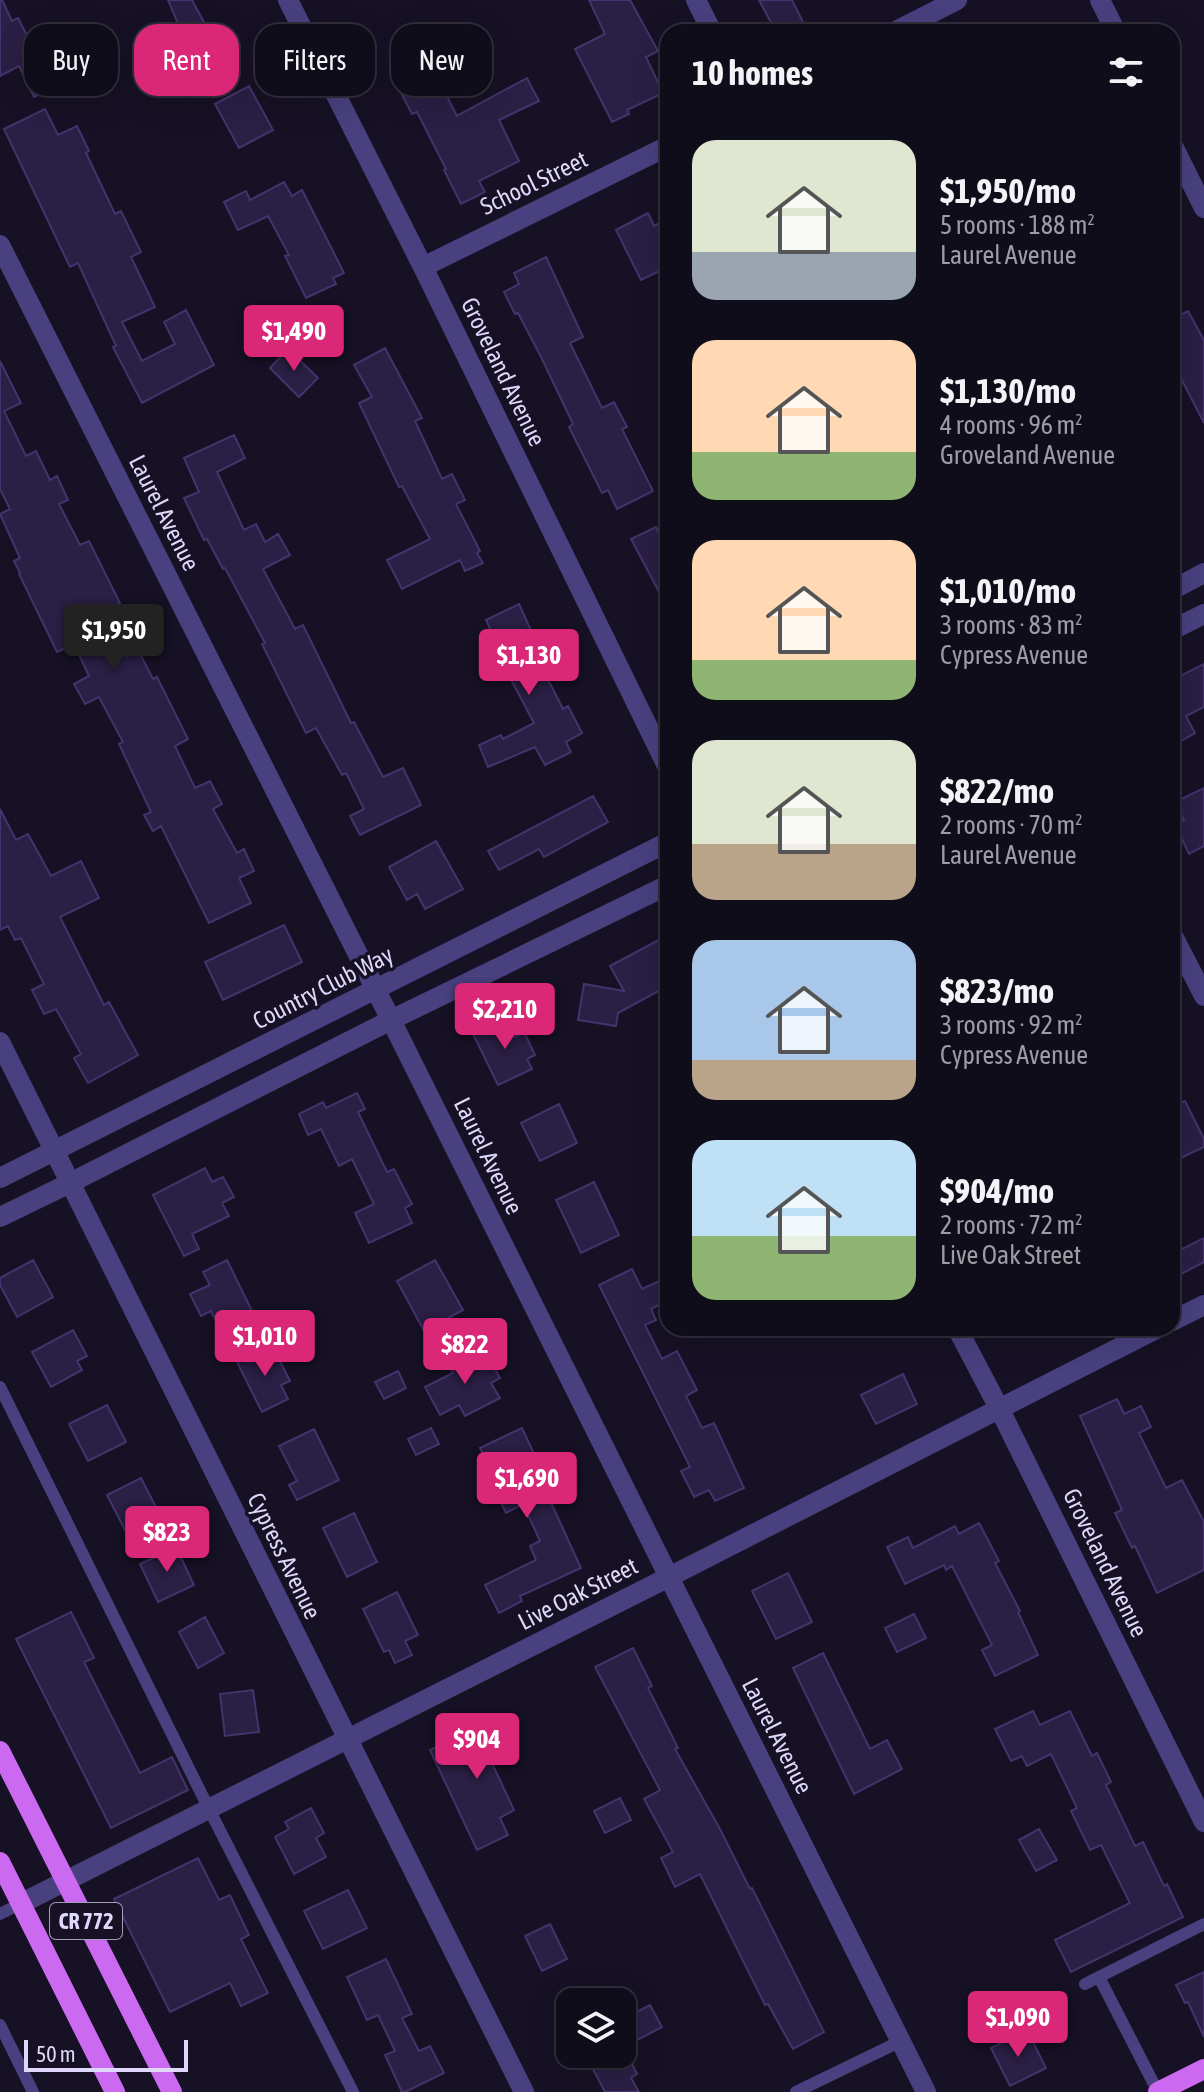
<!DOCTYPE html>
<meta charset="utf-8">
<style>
body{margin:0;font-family:"Asap Condensed",sans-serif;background:#191624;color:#f1f3f6;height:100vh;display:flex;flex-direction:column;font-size:30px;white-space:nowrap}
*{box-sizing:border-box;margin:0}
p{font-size:26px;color:#9c9ca3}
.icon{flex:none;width:44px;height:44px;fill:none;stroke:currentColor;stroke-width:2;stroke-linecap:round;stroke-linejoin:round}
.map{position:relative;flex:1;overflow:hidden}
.details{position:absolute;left:660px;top:24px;width:520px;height:1312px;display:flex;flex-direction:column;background:#100d1b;border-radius:24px;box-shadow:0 8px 32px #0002,0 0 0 2px #302d3a}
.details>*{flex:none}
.hud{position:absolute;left:24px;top:24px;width:516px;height:72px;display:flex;gap:16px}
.fabs{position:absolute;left:556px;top:1988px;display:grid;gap:16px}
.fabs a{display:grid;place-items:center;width:80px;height:80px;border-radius:16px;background:#100d1b;box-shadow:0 8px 32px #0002,0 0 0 2px #302d3a;font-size:40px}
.scale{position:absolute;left:24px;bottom:20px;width:164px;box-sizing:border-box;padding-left:8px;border:4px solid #dfd8fb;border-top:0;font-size:22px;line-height:28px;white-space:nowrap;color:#dfd8fb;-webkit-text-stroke:6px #161124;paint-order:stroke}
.price{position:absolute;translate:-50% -68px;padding:0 18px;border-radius:8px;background:#db2777;color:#fff;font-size:26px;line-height:52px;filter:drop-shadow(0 2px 4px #0008)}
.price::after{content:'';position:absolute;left:50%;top:48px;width:24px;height:18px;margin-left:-12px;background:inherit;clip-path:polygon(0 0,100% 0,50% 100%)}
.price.on{background:#222;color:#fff}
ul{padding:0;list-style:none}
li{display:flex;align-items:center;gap:24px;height:200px;padding:0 32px}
li span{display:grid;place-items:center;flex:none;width:224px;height:160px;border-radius:24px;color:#555}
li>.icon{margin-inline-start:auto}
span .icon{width:96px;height:96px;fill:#fffc;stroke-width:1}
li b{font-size:34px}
h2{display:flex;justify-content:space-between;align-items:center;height:96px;padding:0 32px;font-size:34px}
.pill{padding:0 28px;border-radius:24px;background:#100d1b;box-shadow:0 8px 32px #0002,0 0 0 2px #302d3a;font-size:28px;line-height:72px}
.pill.on{background:#db2777;color:#fff}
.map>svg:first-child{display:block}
</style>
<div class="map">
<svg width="1204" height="2092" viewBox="0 0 1204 2092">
<rect width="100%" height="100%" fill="#161124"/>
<path fill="#2a1f44" stroke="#44336d" stroke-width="2" d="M 0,0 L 2,0 L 12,21 L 18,18 L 43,66 L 77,50 L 88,72 L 34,97 L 19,66 L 0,76 Z
M 168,0 L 192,0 L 207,28 L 214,24 L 231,54 L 205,68 L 196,53 L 186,59 L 171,31 L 179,26 Z
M 589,0 L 630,0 L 658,51 L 646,57 L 663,93 L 627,110 L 629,114 L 612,122 L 575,49 L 605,34 Z
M 759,0 L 792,0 L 805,26 L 793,32 L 776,32 Z
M 435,73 L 457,116 L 527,78 L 539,101 L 499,120 L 519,161 L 479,181 L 485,192 L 461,204 L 444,170 L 446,169 L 417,112 L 412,114 L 400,91 Z
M 249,86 L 273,130 L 239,148 L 215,104 Z
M 45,109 L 58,135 L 77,126 L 89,151 L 86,153 L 115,214 L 121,211 L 141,252 L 131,257 L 155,307 L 122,322 L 142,361 L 175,344 L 164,322 L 186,310 L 214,365 L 142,403 L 113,347 L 116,346 L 78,263 L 70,267 L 4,129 Z
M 284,182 L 292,196 L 302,190 L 344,273 L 333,278 L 336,284 L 306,298 L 285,256 L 289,255 L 268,216 L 238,230 L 224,202 L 246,191 L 250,200 Z
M 648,213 L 654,226 L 668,219 L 668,267 L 641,280 L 616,230 Z
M 546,257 L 583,337 L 570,343 L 602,408 L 614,402 L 627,427 L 622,429 L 653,491 L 617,509 L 608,490 L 602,493 L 569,427 L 573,424 L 541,357 L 518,313 L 515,314 L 504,292 L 519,284 L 514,273 Z
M 1188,311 L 1204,340 L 1204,423 L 1172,361 L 1172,319 Z
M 385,348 L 422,418 L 415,421 L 442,479 L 452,474 L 465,500 L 456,504 L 480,551 L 477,553 L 483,563 L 465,571 L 460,560 L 402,589 L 387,560 L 430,539 L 402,486 L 399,487 L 359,403 L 372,397 L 354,365 Z
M 288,349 L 318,378 L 299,397 L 270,368 Z
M 0,361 L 21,403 L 4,411 L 26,456 L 36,451 L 50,480 L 57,476 L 68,500 L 59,504 L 80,545 L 89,541 L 120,603 L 105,611 L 127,656 L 138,650 L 153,679 L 157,677 L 188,739 L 175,746 L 195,788 L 210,781 L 222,804 L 213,809 L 237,853 L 244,849 L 254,871 L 239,878 L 251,903 L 209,923 L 161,826 L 153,831 L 144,815 L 151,812 L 119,744 L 123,742 L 99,697 L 85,704 L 74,684 L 89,676 L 74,644 L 57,652 L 19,574 L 20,573 L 14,561 L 20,558 L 0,514 L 10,509 L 0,489 Z
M 234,435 L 245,458 L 217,472 L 244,530 L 256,524 L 265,542 L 278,534 L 290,555 L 263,569 L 295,629 L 303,625 L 351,723 L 354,722 L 383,777 L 403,768 L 421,805 L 360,835 L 350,816 L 364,809 L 346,773 L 342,775 L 316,728 L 306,733 L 262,644 L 265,643 L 225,568 L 223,569 L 207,539 L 204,540 L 184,498 L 199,492 L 184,458 Z
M 656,527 L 668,551 L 668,609 L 631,539 Z
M 519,604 L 534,637 L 528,640 L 563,709 L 568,706 L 582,733 L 566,742 L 571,752 L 545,765 L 535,747 L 488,767 L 479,745 L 501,735 L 503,739 L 534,723 L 509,676 L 511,674 L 486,620 Z
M 1204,664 L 1204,707 L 1186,716 L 1195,733 L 1172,746 L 1172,680 Z
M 1204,788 L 1204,846 L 1189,854 L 1175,825 L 1184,820 L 1175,802 Z
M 593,796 L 608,822 L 544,857 L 539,849 L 499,870 L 488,851 Z
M 0,809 L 16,840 L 28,834 L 51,876 L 81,861 L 99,898 L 60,917 L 104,1005 L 109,1002 L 138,1055 L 88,1083 L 74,1058 L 81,1054 L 56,1009 L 44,1014 L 32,990 L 44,984 L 21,938 L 15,940 L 8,926 L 0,930 Z
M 436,841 L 463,889 L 425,909 L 417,894 L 407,900 L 389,867 Z
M 284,925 L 302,962 L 223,1000 L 205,962 Z
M 668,935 L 668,986 L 618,1013 L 616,1026 L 578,1020 L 584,984 L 624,991 L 610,966 Z
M 506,1018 L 515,1037 L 524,1032 L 535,1055 L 527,1059 L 532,1069 L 498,1085 L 473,1034 Z
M 357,1093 L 365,1109 L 358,1112 L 387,1172 L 394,1169 L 412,1204 L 405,1208 L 412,1223 L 369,1243 L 355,1213 L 374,1204 L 352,1159 L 339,1166 L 321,1129 L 308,1135 L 299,1114 L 323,1102 L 326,1108 Z
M 1185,1101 L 1204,1139 L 1204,1147 L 1181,1158 L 1172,1141 L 1172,1107 Z
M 559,1104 L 577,1143 L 540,1161 L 521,1123 Z
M 205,1168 L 212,1182 L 223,1177 L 234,1197 L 222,1203 L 229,1216 L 192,1234 L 199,1249 L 184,1256 L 153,1195 Z
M 594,1182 L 619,1235 L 581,1253 L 556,1200 Z
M 1204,1238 L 1204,1262 L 1181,1274 L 1172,1254 Z
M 33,1260 L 53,1297 L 17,1317 L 0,1285 L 0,1278 Z
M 227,1260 L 254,1315 L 221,1331 L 211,1311 L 201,1316 L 190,1294 L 210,1285 L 203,1272 Z
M 435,1260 L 463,1310 L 424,1331 L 397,1281 Z
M 632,1269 L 642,1289 L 668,1277 L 668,1300 L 651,1309 L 656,1320 L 645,1325 L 662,1359 L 677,1351 L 697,1390 L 686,1396 L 702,1428 L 714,1423 L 744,1488 L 715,1501 L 709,1490 L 694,1497 L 681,1471 L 690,1467 L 599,1285 Z
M 73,1330 L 87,1356 L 77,1361 L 82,1370 L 51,1387 L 32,1352 Z
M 272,1345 L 290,1381 L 281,1385 L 288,1399 L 262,1412 L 237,1362 Z
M 465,1351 L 471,1364 L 487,1355 L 500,1378 L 491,1383 L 500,1398 L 465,1416 L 459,1405 L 440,1415 L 425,1387 L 453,1373 L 447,1361 Z
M 398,1371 L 406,1388 L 384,1399 L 375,1382 Z
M 903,1374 L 917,1404 L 876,1424 L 861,1395 Z
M 1117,1399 L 1124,1414 L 1141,1406 L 1151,1427 L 1139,1433 L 1166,1488 L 1182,1480 L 1204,1522 L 1204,1570 L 1157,1593 L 1135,1546 L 1132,1548 L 1115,1513 L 1122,1510 L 1080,1416 Z
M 107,1405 L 126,1442 L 88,1461 L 69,1424 Z
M 431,1428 L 439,1444 L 416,1455 L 408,1439 Z
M 522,1428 L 535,1456 L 531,1459 L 581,1568 L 520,1596 L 522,1601 L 499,1613 L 485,1585 L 536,1560 L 530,1546 L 540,1541 L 523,1504 L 506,1513 L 489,1478 L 494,1476 L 480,1448 Z
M 314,1429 L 339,1480 L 297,1500 L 289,1485 L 297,1481 L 279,1446 Z
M 141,1478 L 160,1515 L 126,1532 L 107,1495 Z
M 354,1513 L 377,1562 L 347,1577 L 323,1528 Z
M 979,1523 L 999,1561 L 995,1563 L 1020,1611 L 1018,1612 L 1038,1655 L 995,1676 L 982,1650 L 992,1645 L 952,1566 L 946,1570 L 944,1565 L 905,1584 L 887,1547 L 908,1537 L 913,1548 L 955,1526 L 959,1534 Z
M 176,1547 L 194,1585 L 158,1602 L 140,1564 Z
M 788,1573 L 812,1622 L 776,1639 L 752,1591 Z
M 397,1592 L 418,1635 L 405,1641 L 412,1655 L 395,1663 L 389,1650 L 384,1652 L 363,1609 Z
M 71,1612 L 94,1658 L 84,1662 L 140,1773 L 172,1757 L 188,1790 L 111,1828 L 16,1639 Z
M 914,1614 L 926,1638 L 897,1652 L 885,1628 Z
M 205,1617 L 224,1653 L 198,1668 L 179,1632 Z
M 633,1648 L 652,1686 L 648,1688 L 678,1748 L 675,1749 L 720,1829 L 750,1889 L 752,1888 L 824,2032 L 793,2049 L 768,2004 L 765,2005 L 700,1874 L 675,1887 L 661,1858 L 673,1852 L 644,1799 L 660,1790 L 595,1667 Z
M 823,1653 L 870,1749 L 887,1740 L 902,1769 L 854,1794 L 793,1668 Z
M 253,1690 L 259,1732 L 225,1736 L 220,1694 Z
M 1033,1711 L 1040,1725 L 1070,1711 L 1092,1756 L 1097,1753 L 1111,1782 L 1106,1785 L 1135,1846 L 1143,1842 L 1164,1886 L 1167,1884 L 1183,1917 L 1071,1972 L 1055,1940 L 1130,1903 L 1101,1845 L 1090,1850 L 1071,1811 L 1077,1808 L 1051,1754 L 1027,1766 L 1022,1756 L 1011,1761 L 995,1729 Z
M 501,1722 L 514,1748 L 490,1759 L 514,1810 L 500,1818 L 508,1835 L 477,1850 L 430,1750 L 488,1723 L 490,1728 Z
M 620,1798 L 631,1820 L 605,1833 L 594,1811 Z
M 311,1808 L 324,1833 L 316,1838 L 326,1857 L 294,1874 L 275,1837 L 289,1829 L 285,1822 Z
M 1039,1829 L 1057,1860 L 1036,1871 L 1019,1840 Z
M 198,1858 L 219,1900 L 230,1895 L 249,1935 L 241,1939 L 268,1993 L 241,2006 L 230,1983 L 170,2012 L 114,1899 Z
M 348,1890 L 367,1928 L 323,1949 L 304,1911 Z
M 550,1924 L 567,1959 L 542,1971 L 525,1936 Z
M 386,1959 L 412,2014 L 402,2018 L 419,2051 L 430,2046 L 444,2073 L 405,2092 L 402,2092 L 385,2055 L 395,2051 L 378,2015 L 367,2020 L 347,1977 Z
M 1204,1972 L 1204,2037 L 1188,2002 L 1185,2003 L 1176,1985 Z
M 650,2005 L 662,2027 L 622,2048 L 622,2019 Z
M 1023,2032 L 1027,2039 L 1028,2039 L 1030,2041 L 1032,2040 L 1046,2068 L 1010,2086 L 991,2048 Z
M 585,2054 L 627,2054 L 637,2074 L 631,2078 L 639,2092 L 605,2092 Z"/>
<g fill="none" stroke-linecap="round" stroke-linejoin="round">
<path stroke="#49417f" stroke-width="12" d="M 0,1387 L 209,1809 L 353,2092
M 0,1914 L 20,1904
M 1099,1977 L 1158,2092
M 1085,1984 L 1204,1924
M 0,2025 L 33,2092
M 796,2092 L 901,2041"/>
<path stroke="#49417f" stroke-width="20" d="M 288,0 L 423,267 L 668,768
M 696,0 L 712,32
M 1100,0 L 1116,32
M 894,32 L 957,0
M 1172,144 L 1204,208
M 0,245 L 376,990 L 926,2092
M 423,267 L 668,146
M 1172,590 L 1204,573
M 1172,630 L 1204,614
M 1172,934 L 1204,996
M 0,1042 L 524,2092
M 0,1178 L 668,842
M 0,1217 L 70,1183 L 391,1020 L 668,885
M 1172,1321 L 1204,1305
M 957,1328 L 999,1408 L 1204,1822
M 20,1904 L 669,1577 L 1158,1328"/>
<path stroke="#cb6af1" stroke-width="20" d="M 0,1751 L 172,2092
M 0,1862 L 115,2092
M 1158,2092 L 1204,2069"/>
</g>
<g text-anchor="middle" stroke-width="7" stroke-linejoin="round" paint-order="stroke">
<rect fill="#161124" stroke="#a39cba" stroke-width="2" x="50" y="1903" width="72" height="36" rx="6"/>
<g font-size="22" font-weight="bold" fill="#dfd8fb">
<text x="86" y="1929">CR 772</text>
</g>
<g font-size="24" fill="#dfd8fb" stroke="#161124">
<text transform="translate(534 183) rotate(-26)" y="8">School Street</text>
<text transform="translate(503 372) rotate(64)" y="8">Groveland Avenue</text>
<text transform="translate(164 513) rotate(63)" y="8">Laurel Avenue</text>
<text transform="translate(323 988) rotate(-27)" y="8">Country Club Way</text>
<text transform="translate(488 1156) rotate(64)" y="8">Laurel Avenue</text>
<text transform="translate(284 1556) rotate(64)" y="8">Cypress Avenue</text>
<text transform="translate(1105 1563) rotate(64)" y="8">Groveland Avenue</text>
<text transform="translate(578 1594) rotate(-27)" y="8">Live Oak Street</text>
<text transform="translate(777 1736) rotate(63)" y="8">Laurel Avenue</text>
</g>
</g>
</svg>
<div class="fabs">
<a><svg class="icon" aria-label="layers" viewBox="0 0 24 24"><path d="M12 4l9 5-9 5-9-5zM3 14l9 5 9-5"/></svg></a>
</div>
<div class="scale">50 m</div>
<b class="price" style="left:294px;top:373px">$1,490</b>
<b class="price on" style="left:114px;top:672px">$1,950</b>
<b class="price" style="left:529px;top:697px">$1,130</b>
<b class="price" style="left:505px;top:1051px">$2,210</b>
<b class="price" style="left:265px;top:1378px">$1,010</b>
<b class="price" style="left:465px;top:1386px">$822</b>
<b class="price" style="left:527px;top:1520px">$1,690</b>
<b class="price" style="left:167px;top:1574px">$823</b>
<b class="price" style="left:477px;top:1781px">$904</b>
<b class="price" style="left:1018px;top:2059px">$1,090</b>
<div class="hud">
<a class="pill">Buy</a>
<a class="pill on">Rent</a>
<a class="pill">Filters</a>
<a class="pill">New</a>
</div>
<section class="details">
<h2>10 homes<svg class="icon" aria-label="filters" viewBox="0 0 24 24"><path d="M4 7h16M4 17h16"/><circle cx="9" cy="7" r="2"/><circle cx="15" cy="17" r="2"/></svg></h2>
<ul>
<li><span style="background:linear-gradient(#dfe7d0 70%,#9aa5b1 0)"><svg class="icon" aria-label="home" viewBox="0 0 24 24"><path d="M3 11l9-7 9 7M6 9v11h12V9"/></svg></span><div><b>$1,950/mo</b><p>5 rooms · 188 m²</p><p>Laurel Avenue</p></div></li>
<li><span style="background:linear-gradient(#ffd9b3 70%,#8fb573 0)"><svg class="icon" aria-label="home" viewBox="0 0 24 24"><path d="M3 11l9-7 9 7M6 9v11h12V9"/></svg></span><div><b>$1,130/mo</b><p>4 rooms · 96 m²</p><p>Groveland Avenue</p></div></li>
<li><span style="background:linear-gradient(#ffd9b3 75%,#8fb573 0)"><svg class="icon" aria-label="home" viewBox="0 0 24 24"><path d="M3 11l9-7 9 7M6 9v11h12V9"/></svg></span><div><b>$1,010/mo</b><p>3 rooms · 83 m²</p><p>Cypress Avenue</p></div></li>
<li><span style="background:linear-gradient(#dfe7d0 65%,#b9a48a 0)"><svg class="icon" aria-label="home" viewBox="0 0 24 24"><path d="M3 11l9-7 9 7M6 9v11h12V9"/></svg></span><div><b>$822/mo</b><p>2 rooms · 70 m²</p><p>Laurel Avenue</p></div></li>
<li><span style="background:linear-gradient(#a9c7e8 75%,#b9a48a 0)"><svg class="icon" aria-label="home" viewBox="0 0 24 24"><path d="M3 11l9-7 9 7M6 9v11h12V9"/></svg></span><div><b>$823/mo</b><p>3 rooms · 92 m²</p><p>Cypress Avenue</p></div></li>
<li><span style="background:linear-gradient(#bfe0f5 60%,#8fb573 0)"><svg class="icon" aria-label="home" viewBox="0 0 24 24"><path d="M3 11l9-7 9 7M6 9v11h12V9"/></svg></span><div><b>$904/mo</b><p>2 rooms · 72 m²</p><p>Live Oak Street</p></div></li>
</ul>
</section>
</div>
